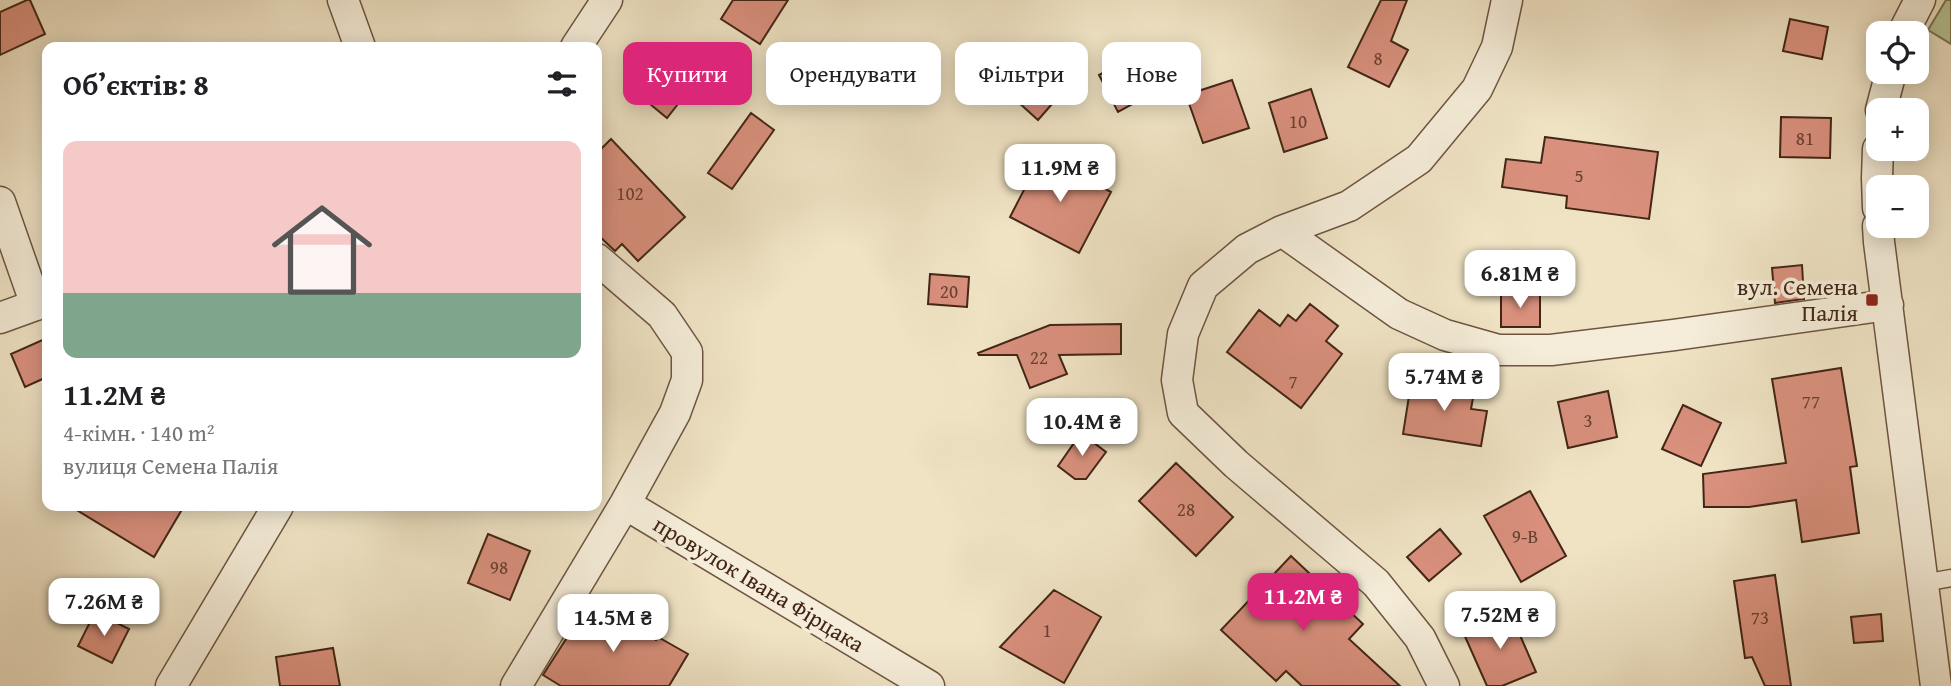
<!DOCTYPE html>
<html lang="uk">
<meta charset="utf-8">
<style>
body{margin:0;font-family:"Gentium Book Plus",serif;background:#f2f2f2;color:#202124;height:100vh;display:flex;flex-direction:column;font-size:26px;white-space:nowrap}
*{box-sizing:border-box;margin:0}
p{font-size:23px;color:#757577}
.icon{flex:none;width:38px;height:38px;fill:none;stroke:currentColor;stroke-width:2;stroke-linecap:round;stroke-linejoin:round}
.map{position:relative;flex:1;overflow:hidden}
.details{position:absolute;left:42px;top:42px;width:560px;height:469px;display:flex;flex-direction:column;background:#fff;border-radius:14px;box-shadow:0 4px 18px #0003}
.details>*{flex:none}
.hud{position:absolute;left:623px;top:42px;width:665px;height:63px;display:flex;gap:14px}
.buttons{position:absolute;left:1866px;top:21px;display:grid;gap:14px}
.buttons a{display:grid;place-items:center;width:63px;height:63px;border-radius:14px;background:#fff;box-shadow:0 4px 18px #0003;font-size:35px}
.price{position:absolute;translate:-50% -60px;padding:0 16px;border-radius:14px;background:#fff;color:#222;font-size:23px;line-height:46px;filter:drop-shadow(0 2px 4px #0008)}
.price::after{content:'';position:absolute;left:50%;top:42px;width:21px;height:16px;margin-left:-10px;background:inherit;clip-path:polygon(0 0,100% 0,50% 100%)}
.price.on{background:#db2777;color:#fff}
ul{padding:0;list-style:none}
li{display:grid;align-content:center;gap:14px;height:371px;padding:0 21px}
li span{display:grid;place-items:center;height:217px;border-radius:14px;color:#555}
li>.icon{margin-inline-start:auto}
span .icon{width:126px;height:126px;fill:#fffc;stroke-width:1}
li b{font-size:30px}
h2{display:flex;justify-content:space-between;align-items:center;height:84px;padding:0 21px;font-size:30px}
.tag{padding:0 24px;border-radius:14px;background:#fff;box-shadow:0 4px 18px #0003;font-size:24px;line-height:63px}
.tag.on{background:#db2777;color:#fff}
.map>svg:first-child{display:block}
</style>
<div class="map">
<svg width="1951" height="686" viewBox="0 0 1951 686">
<rect width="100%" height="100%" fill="#efe3c4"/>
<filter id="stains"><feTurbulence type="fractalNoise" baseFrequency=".00286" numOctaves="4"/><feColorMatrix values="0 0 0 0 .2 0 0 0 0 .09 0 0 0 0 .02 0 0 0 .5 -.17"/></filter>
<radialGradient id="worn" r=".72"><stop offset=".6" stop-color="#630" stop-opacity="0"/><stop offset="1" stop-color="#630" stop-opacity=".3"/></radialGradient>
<path fill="#b7c495" stroke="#7d7556" stroke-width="2" d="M 1946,0 L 1951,0 L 1951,44 L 1928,30 Z"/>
<path fill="#d9907d" stroke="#432616" stroke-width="2" d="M 27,0 L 30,0 L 45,34 L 0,55 L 0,12 Z
M 733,0 L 788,0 L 760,44 L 721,19 Z
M 1381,0 L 1407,0 L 1391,41 L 1408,50 L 1389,87 L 1348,67 Z
M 1790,19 L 1828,27 L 1822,59 L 1783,51 Z
M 648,51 L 692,86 L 667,118 L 628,86 L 628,75 Z
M 1141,53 L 1160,89 L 1118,112 L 1099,75 Z
M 1036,61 L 1066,88 L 1038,120 L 1008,93 Z
M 1232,80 L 1249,128 L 1203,143 L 1186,95 Z
M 1311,89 L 1327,138 L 1284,152 L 1269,103 Z
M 751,113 L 774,130 L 732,189 L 708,173 Z
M 1781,117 L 1831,118 L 1830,158 L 1780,157 Z
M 1545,137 L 1658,152 L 1649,219 L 1566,208 L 1567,196 L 1502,187 L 1506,159 L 1541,163 Z
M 611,139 L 685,217 L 638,261 L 622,244 L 615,251 L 597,234 L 597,153 Z
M 1042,155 L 1111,192 L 1079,253 L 1010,217 Z
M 1802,265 L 1804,299 L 1775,303 L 1772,268 Z
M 930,274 L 969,277 L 967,307 L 928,304 Z
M 1501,294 L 1540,294 L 1540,327 L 1501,327 Z
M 1310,304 L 1338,326 L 1326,341 L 1342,354 L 1301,408 L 1227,352 L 1259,310 L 1280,326 L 1288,315 L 1296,321 Z
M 1121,324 L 1121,354 L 1059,355 L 1067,374 L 1030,388 L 1017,355 L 979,355 L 978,353 L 1050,325 Z
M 47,338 L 47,377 L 25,387 L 11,354 Z
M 1841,368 L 1857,466 L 1850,467 L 1859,533 L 1802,542 L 1796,500 L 1749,507 L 1704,507 L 1703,474 L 1786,463 L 1772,379 Z
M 1412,377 L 1475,387 L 1471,409 L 1487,411 L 1481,446 L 1403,434 Z
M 1608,391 L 1617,437 L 1568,448 L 1558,402 Z
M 1683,405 L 1721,423 L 1701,466 L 1662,449 Z
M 1081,433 L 1106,452 L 1086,479 L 1075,479 L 1058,466 Z
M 1176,463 L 1233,517 L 1196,556 L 1139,501 Z
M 1530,491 L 1566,556 L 1521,582 L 1484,516 Z
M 70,506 L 184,506 L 154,557 Z
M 1440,529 L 1461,554 L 1429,581 L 1407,557 Z
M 488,534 L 530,551 L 510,600 L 468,583 Z
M 1291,556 L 1363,624 L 1349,639 L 1400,686 L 1302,686 L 1286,671 L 1276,681 L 1221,630 Z
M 1775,575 L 1791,686 L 1765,686 L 1752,657 L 1745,658 L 1734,581 Z
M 1054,590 L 1101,617 L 1064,683 L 1000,647 Z
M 593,597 L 656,640 L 658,637 L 688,654 L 669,686 L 561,686 L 543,675 Z
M 95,612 L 129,629 L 112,663 L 78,646 Z
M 1510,612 L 1536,672 L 1502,686 L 1487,686 L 1463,632 Z
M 1881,614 L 1883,641 L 1854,643 L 1851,617 Z
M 333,648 L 340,686 L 280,686 L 276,657 Z"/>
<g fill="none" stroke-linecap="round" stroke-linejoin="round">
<g stroke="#6e5542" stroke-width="19">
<path id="service" d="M 1923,583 L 1951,578"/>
</g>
<g stroke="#6e5542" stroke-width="33">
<path id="minor" d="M 343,0 L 360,47
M 1903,33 L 1920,0
M 576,47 L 607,0
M 1881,110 L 1891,72
M 0,202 L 36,305
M 1878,208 L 1877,178 L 1878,149
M 1878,226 L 1879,242 L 1936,686
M 1282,231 L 1399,314 L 1445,335 L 1498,350 L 1551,350 L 1674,335 L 1888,305
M 0,318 L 47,301
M 625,504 L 929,686
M 171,686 L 278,506
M 516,686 L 625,504 L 675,413 L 687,380 L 687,352 L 662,315 L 597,259
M 1444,686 L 1420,638 L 1376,583 L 1236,464 L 1183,413 L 1177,380 L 1183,334 L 1203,286 L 1247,249 L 1282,231 L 1349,206 L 1419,159 L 1477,89 L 1497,47 L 1507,0"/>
</g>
<use href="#service" stroke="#f5edd9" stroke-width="16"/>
<use href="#minor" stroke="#f5edd9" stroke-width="30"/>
</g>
<rect fill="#8f2418" stroke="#f5edd9" stroke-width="2.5" x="1865" y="293" width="14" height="14" rx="3.5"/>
<g text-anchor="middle" stroke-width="7" stroke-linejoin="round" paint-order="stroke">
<g font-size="19" fill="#684030">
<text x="1378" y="65">8</text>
<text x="1298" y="128">10</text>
<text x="1805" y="145">81</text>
<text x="1579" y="182">5</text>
<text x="630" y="200">102</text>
<text x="949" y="298">20</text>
<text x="1039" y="364">22</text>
<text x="1293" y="388">7</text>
<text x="1811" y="408">77</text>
<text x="1588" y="427">3</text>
<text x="1186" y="516">28</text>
<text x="1525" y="543">9-В</text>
<text x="499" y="574">98</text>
<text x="1760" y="624">73</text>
<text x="1047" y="637">1</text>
</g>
<g font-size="23" fill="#432616" stroke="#f5edd9" text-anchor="end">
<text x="1858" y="295">вул. Семена<tspan x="1858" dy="26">Палія</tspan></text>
</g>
<g font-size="23" fill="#432616" stroke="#f5edd9">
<text transform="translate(759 584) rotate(31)" y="8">провулок Івана Фірцака</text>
</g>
</g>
<rect width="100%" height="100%" filter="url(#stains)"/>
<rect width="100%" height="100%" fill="url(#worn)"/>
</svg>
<div class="buttons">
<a><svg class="icon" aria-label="locate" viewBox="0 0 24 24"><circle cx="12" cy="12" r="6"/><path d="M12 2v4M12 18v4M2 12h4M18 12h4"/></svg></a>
<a>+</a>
<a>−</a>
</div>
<b class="price" style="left:1060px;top:204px">11.9M ₴</b>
<b class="price" style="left:1520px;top:310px">6.81M ₴</b>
<b class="price" style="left:1444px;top:413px">5.74M ₴</b>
<b class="price" style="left:1082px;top:458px">10.4M ₴</b>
<b class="price on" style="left:1303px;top:633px">11.2M ₴</b>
<b class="price" style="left:104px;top:638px">7.26M ₴</b>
<b class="price" style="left:1500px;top:651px">7.52M ₴</b>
<b class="price" style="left:613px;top:654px">14.5M ₴</b>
<div class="hud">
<a class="tag on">Купити</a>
<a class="tag">Орендувати</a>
<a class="tag">Фільтри</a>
<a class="tag">Нове</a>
</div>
<section class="details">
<h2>Об’єктів: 8<svg class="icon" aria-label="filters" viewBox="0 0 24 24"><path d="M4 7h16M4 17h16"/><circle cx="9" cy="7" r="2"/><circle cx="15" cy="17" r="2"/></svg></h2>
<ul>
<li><span style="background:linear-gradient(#f6c9c9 70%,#7fa58c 0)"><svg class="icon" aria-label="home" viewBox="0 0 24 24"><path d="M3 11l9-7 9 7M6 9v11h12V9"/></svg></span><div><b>11.2M ₴</b><p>4-кімн. · 140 m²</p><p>вулиця Семена Палія</p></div></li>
</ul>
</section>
</div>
